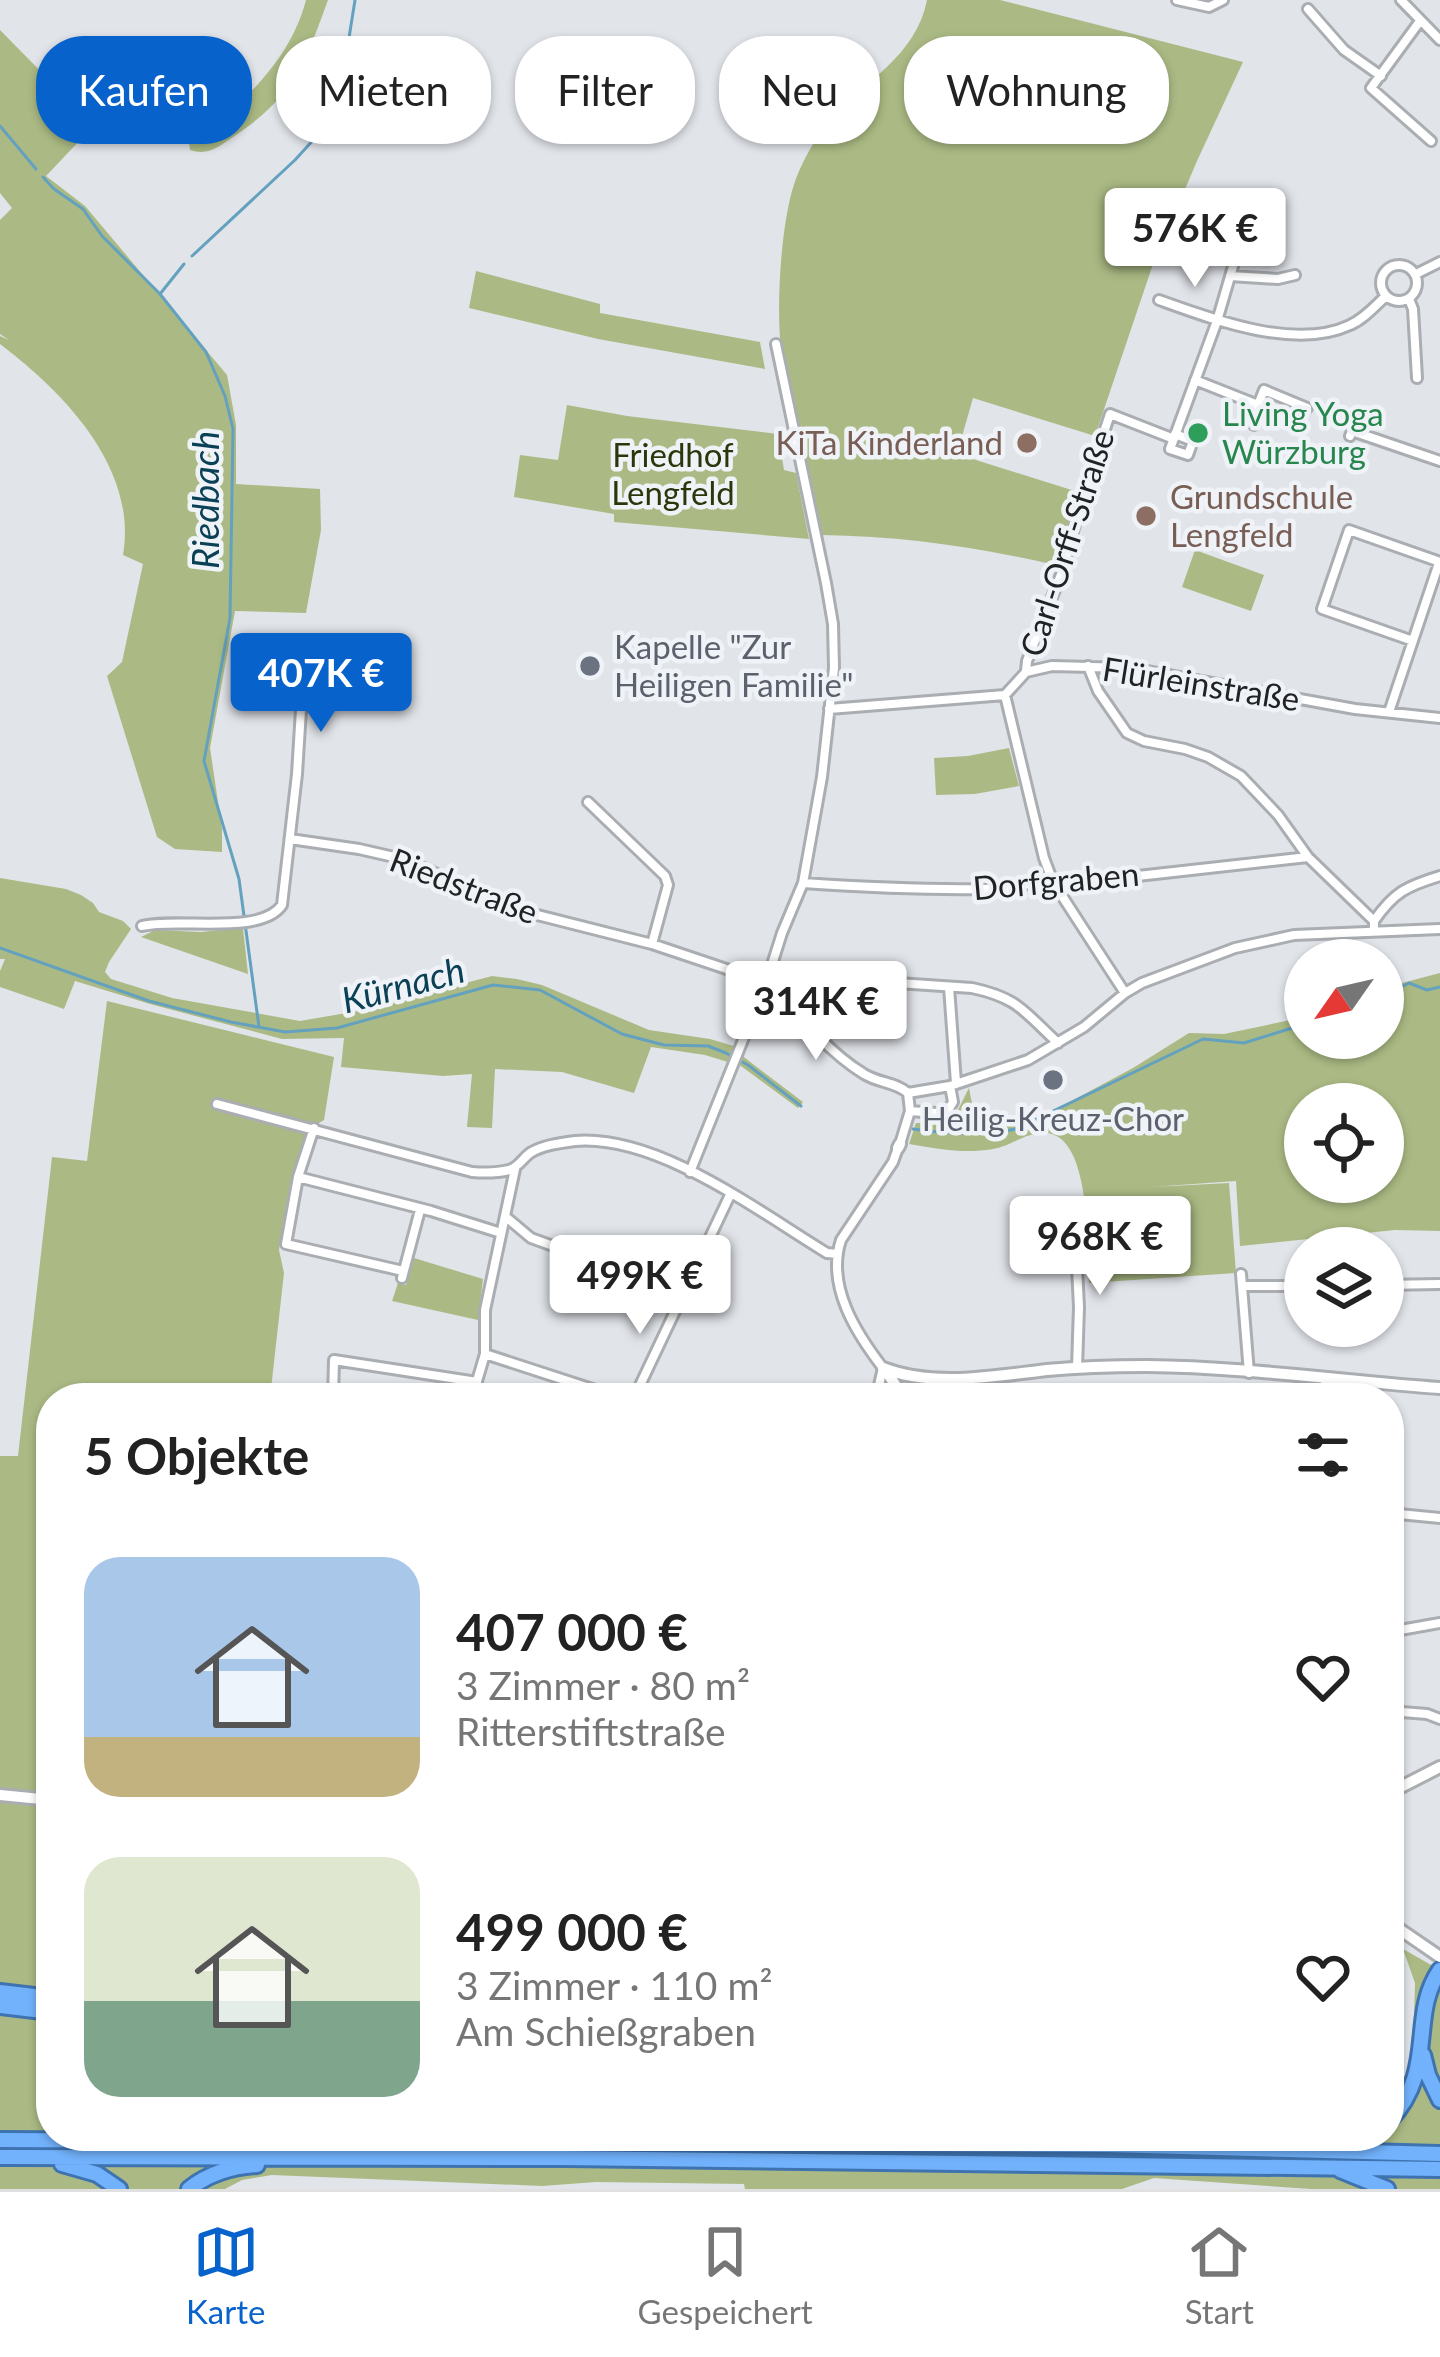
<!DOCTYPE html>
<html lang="de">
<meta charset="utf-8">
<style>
body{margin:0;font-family:Lato,sans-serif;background:#f6f6f6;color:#222;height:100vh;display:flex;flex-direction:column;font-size:45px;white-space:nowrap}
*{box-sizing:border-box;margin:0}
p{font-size:39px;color:#767676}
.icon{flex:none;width:66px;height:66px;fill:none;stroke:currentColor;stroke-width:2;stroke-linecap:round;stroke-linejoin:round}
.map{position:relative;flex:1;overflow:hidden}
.drawer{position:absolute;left:36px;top:1383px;width:1368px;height:768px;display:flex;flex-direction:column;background:#fff;border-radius:48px;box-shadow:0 3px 9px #0004}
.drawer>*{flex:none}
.top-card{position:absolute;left:36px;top:36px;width:1368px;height:108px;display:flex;gap:24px}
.needle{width:78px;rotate:236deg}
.buttons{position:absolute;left:1284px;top:939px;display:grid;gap:24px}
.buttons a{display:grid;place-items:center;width:120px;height:120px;border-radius:50%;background:#fff;box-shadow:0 3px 9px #0004;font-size:60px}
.price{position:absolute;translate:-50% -102px;padding:0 27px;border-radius:12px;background:#fff;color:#222;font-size:39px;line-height:78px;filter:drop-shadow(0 3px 6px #0008)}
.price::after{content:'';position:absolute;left:50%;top:72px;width:36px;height:27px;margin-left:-18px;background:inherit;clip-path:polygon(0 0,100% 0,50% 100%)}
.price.on{background:#0762cc;color:#fff}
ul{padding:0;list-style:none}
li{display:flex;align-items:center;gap:36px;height:300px;padding:0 48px}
li span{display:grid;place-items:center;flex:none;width:336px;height:240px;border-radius:36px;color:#555}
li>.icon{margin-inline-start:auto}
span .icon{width:144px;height:144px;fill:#fffc;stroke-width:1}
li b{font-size:51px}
h2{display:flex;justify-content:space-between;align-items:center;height:144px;padding:0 48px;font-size:51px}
.pill{padding:0 42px;border-radius:48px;background:#fff;box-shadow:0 3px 9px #0004;font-size:42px;line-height:108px}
.pill.on{background:#0762cc;color:#fff}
.dock{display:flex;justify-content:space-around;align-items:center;height:168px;border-top:3px solid #e0e0e0;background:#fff;font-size:33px;color:#767676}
.dock a{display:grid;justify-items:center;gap:6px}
.dock .on{color:#0762cc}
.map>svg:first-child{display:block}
</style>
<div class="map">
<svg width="1440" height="2189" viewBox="0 0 1440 2189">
<rect width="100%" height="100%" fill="#e1e4e9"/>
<path fill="#abba84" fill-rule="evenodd" d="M 306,0 L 328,0 C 304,66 293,97 233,137 C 218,147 208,156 190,150 L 189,143 C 239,108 290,62 306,0 Z
M 927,0 L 1000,0 L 1243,62 L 1197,161 L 1152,267 L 1095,436 L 973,398 L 957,454 L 1078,492 L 1055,565 C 977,547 901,536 822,535 L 817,518 C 805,462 788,404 781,347 C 776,307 781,230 792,191 C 799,166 814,139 831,119 C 867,79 916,56 927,0 Z
M 0,30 L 60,91 L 83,137 L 46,176 L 85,206 L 227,375 L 236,425 L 236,484 L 320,489 L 321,530 L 306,613 L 235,611 L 210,748 L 222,829 L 222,852 L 175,849 L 157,837 L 107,676 L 122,662 L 143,564 L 123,555 C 138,467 63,392 0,344 L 0,336 L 9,340 L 0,334 L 0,220 L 12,208 L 0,193 Z
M 476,271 L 600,304 L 600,313 L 760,342 L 765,369 L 598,339 L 469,308 Z
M 567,405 L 627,416 L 778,434 L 784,470 L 796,473 L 809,539 L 614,522 L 614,514 L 514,497 L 520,455 L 558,460 Z
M 1195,550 L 1264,575 L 1251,611 L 1182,587 Z
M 1009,748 L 1019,786 L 975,794 L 936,795 L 934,758 L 968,756 Z
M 0,878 L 66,889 L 81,895 L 93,903 L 99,912 L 123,921 L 131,929 L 109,962 L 105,972 L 111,979 L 172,998 L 300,1021 L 364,1010 L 492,976 L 517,979 L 542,985 L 649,1030 L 710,1039 L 734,1046 L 745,1058 L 803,1102 L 798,1108 L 741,1066 L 705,1055 L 651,1047 L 634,1093 L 562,1072 L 495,1069 L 492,1128 L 467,1127 L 472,1074 L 443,1076 L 341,1067 L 344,1038 L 282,1039 L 150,1004 L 75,981 L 64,1009 L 0,987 L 0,971 L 5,959 L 0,959 Z
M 243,928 L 248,974 L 141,937 L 155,930 L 201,932 Z
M 1440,973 L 1440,1231 L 1395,1230 L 1240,1246 L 1236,1181 L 1151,1187 L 1229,1183 L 1236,1273 L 1089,1283 C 1087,1250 1092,1134 1045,1133 C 1025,1132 1012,1146 993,1149 C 965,1154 937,1149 909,1144 L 916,1123 C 956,1124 952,1121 969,1088 L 977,1130 L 1036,1120 L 1133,1068 L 1189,1033 L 1224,1034 L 1305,1017 L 1305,1038 L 1383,1038 L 1383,988 ZM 1305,1104 L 1383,1104 L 1383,1182 L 1305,1182 Z
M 107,1001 L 334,1057 L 324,1120 L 309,1129 L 291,1179 L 279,1250 L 284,1273 L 270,1398 L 51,1398 L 51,2136 L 1034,2136 L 1277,2141 L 1302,2136 L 1389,2136 L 1389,2109 L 1408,2082 L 1414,2015 L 1415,1983 L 1403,1949 L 1440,1970 L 1440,2189 L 1311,2189 L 1154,2178 L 1122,2189 L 745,2189 L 744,2184 L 596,2182 L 542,2186 L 272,2175 L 242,2180 L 225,2189 L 0,2189 L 0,1456 L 18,1456 L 52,1157 L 87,1161 Z
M 414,1258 L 483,1279 L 478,1320 L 392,1301 L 398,1283 L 406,1285 Z"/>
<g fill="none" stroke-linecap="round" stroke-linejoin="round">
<path stroke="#64a1bf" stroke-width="3" d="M 0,126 L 36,169
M 43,177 L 54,189 L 83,209 L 102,236 L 160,294 L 206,352 L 225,396 L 233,429 L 230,618 L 204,761 L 239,879 L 259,1027
M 192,256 L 295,160 L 326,126 L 338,107 L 355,0
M 160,294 L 184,264
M 0,948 L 149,1001 L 231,1022 L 285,1032 L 337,1028 L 493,985 L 540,990 L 622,1034 L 664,1045 L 708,1046 L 726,1053 L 748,1065 L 801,1106
M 1383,996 L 1409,983 L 1427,990 L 1440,987
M 913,1129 C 948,1134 982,1136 1016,1129 L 1203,1039 L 1244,1043 L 1305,1024"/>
<g stroke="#aaadb1" stroke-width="14">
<path id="minor" d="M 1177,0 L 1209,7 L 1223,0
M 1401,0 L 1440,40
M 1308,9 L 1344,50 L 1381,76
M 1420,21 L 1371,88 L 1431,141
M1381 283a18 18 0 1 1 36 0a18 18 0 1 1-36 0Z
M 1416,274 L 1440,262
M 1230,276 L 1278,279 L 1295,275
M 1409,299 L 1413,309 L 1417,378
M 1159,300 C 1212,319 1295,351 1350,325 C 1364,319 1375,306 1386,296
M 1195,380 L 1258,405 L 1264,390 L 1307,408
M 1254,425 L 1259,411 L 1258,405
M 1175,434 L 1193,441 L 1188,455 L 1170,449 L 1217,321 L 1241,239 L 1268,205
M 1350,436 L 1352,431 L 1440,461
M 1413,641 L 1322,609 L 1349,530 L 1440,562
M 1088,666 L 1098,691 L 1127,733 L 1144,741 L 1185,749 L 1208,757 L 1241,776 L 1278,815 L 1308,857 L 1374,921 L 1374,931
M 1026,671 L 1027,661 L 1062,572 L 1083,495 L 1110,414 L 1174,439
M 1005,695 L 1044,858 L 1053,882 L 1125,993
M 829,709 L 1005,695 L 1026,672 L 1052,666 L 1130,668 L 1355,709 L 1440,718
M 1389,712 L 1439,563
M 588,802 L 665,876 L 668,885 L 652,944
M 290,839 L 359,849 L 394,857 L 427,869 L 494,904 L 652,944 L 780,987 L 823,978 L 972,988 C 1019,998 1024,1012 1058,1043
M 803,883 C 863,887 922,890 982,889 C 1010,888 1038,880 1066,884 L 1308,857
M 1374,921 C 1394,892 1407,886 1440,876
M 142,926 C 177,917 261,936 282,905 L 297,774 L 302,694
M 772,984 C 799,1016 828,1052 864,1074 C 878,1083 896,1082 908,1093
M 949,987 L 956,1083
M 908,1093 L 950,1086 L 1028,1060 L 1084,1027 L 1125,993 L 1142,983 L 1235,948 L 1294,935 L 1440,929
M 217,1104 L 472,1172 C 484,1173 497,1173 509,1170 C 519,1167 522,1159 530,1153 C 543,1145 560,1143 575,1141 C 657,1134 758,1211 827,1253 L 837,1254
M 910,1111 L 936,1113 L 948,1110 L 953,1102 L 950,1086
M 314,1128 L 298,1177 L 286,1244 L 403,1271
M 900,1144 L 910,1111 L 908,1093
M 515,1169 L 485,1310 L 485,1354 L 620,1398
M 690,1172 L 751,1020 L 770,982 L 769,974 L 782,933 L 803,883 L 822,777 L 834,668 L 833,624 L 826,583 L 776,344
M 298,1177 L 431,1211 L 501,1233
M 506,1217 L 531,1238 L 685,1294
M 1075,1228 L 1079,1307 L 1077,1368
M 1241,1274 L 1249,1373
M 402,1278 L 420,1210
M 1383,1285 L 1440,1284
M 1242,1286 L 1305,1286
M 333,1398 L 334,1360 L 477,1382
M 472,1398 L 485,1354
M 634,1398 L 730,1195
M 876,1398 L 883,1368 C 856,1333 826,1286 841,1240 L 893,1162 L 898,1148
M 1321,1398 L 1326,1380
M 1389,1513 L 1440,1518
M 1389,1632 L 1440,1623
M 1389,1711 L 1427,1714 L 1440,1719"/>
</g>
<g stroke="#aaadb1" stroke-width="16">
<path id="tertiary" d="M 898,1148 L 900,1144
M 883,1368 C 934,1388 994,1376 1047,1370 C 1080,1367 1114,1366 1147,1366 C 1244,1367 1344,1381 1440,1388
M 886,1371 L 904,1398
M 1389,1793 L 1440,1767
M 0,1795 L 51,1800
M 1389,1922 L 1440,1957"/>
</g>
<g stroke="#3e73b0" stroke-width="20">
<path id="trunk" d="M 0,1992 L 51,1998
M 0,2006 L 51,2012
M 1423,2055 L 1428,2075 L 1440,2100
M 1389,2121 C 1438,2069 1408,2017 1440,1970
M 0,2140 L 1108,2145 L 1440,2154
M 1331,2146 L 1363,2136
M 0,2157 L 565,2158 L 1440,2169
M 62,2164 L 97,2174 L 119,2189
M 1340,2170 L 1387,2189
M 189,2189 C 209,2173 231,2167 257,2165"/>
</g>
<use href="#minor" stroke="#fff" stroke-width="8"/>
<use href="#tertiary" stroke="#fff" stroke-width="10"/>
<use href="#trunk" stroke="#72b2fc" stroke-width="14"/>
</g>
<circle fill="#2e9e5b" stroke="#eff2f7" stroke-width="4.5" cx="1198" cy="433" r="12"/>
<g fill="#8d6e63" stroke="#eff2f7" stroke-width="4.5">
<circle cx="1027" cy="443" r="12"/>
<circle cx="1146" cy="516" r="12"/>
</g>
<g fill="#6b7280" stroke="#eff2f7" stroke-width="4.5">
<circle cx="590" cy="666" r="12"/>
<circle cx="1053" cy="1080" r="12"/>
</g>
<g text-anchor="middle" stroke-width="9" stroke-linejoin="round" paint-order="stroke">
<g font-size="33" fill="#27864d" stroke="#eff2f7" text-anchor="start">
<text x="1222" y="426">Living Yoga<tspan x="1222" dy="38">Würzburg</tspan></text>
</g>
<g font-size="33" fill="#785e54" stroke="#eff2f7" text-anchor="end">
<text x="1003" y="455">KiTa Kinderland</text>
<text x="1170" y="509" text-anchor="start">Grundschule<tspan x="1170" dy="38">Lengfeld</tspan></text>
</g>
<g font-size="33" fill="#2c360b" stroke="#eff2f7">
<text x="673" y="467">Friedhof<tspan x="673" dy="38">Lengfeld</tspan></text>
</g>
<g font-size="33" fill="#212224" stroke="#eff2f7">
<text transform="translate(1067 543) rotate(-72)" y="12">Carl-Orff-Straße</text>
<text transform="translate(1201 684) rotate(9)" y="12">Flürleinstraße</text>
<text transform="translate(1056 881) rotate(-5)" y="12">Dorfgraben</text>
<text transform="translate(464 886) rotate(21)" y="12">Riedstraße</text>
</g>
<g font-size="33" fill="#5b616d" stroke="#eff2f7" text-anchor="start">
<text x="614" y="659">Kapelle "Zur<tspan x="614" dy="38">Heiligen Familie"</tspan></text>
<text x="1053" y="1131" text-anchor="middle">Heilig-Kreuz-Chor</text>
</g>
<g font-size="36" font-style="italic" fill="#0b4156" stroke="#eff2f7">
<text transform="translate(206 500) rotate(-90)" y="13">Riedbach</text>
<text transform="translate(403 985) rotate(-15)" y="13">Kürnach</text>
</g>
</g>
</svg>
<div class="buttons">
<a><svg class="needle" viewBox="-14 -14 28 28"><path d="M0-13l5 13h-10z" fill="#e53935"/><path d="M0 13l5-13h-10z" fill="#767676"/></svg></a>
<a><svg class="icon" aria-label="locate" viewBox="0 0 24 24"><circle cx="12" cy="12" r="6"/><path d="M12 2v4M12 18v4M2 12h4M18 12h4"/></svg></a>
<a><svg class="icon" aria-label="layers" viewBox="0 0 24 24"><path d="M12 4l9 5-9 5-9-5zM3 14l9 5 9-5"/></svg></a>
</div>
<b class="price" style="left:1195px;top:290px">576K €</b>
<b class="price on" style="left:321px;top:735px">407K €</b>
<b class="price" style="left:816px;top:1063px">314K €</b>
<b class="price" style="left:1100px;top:1298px">968K €</b>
<b class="price" style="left:640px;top:1337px">499K €</b>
<div class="top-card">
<a class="pill on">Kaufen</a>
<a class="pill">Mieten</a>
<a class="pill">Filter</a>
<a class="pill">Neu</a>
<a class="pill">Wohnung</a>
</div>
<section class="drawer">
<h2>5 Objekte<svg class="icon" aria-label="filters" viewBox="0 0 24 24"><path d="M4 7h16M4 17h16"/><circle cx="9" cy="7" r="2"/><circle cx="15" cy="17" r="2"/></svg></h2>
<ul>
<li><span style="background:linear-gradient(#a9c7e8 75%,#c2b280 0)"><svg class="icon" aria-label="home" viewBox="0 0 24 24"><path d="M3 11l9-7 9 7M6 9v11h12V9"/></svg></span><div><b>407 000 €</b><p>3 Zimmer · 80 m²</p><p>Ritterstiftstraße</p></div><svg class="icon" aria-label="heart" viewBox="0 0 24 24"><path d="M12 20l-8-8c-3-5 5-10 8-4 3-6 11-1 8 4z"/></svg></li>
<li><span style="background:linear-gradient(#dfe7d0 60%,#7fa58c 0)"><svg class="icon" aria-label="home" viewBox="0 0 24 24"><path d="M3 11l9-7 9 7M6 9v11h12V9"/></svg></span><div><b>499 000 €</b><p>3 Zimmer · 110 m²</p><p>Am Schießgraben</p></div><svg class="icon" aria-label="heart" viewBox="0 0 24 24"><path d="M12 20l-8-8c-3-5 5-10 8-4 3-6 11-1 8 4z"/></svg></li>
</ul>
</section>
</div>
<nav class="dock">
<a class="on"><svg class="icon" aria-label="map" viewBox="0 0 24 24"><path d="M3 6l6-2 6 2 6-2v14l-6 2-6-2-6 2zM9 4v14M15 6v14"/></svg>Karte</a>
<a><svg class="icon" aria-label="saved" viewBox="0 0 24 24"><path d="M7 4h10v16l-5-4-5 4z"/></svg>Gespeichert</a>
<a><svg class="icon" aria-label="home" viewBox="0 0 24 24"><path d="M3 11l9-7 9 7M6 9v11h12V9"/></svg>Start</a>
</nav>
